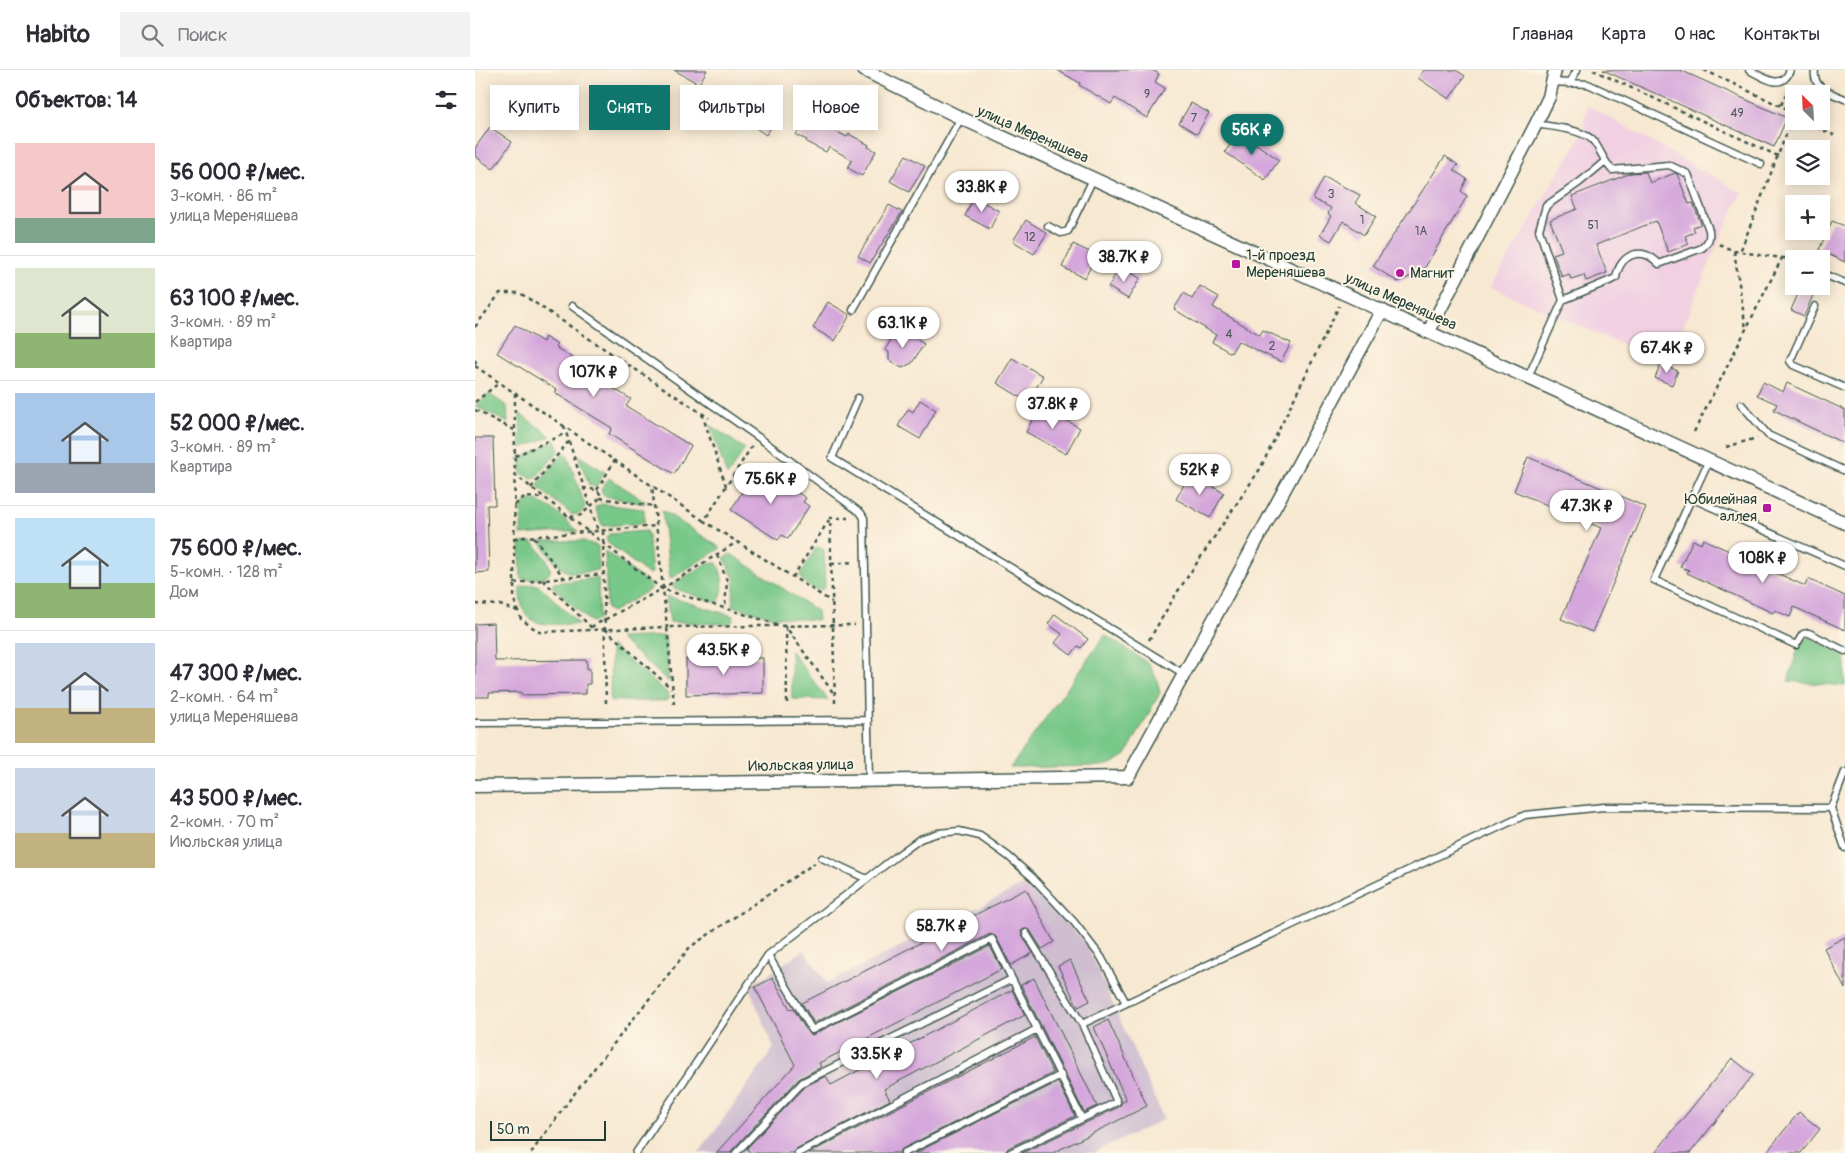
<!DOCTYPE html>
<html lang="ru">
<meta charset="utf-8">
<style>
body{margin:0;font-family:Pangolin,sans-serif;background:#f2f2f3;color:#2b2b33;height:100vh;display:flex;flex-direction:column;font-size:19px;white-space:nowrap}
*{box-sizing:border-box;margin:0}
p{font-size:16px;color:#7c7c81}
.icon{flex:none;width:28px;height:28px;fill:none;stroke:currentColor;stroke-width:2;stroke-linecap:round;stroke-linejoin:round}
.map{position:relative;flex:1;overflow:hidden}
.side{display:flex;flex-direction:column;background:#fff;width:475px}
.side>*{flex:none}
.hud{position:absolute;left:15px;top:15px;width:475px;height:45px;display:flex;gap:10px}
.needle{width:32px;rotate:336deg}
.tools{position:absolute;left:1310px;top:15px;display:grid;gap:10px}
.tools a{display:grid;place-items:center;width:45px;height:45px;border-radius:0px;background:#fff;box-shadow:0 2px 12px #0003;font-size:25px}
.scale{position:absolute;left:15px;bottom:12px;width:116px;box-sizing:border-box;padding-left:5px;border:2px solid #1f3d34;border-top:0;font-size:14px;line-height:18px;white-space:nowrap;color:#1f3d34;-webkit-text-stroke:4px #fcf5e5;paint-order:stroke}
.price{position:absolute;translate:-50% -42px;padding:0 11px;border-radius:18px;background:#fff;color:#222;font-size:16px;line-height:32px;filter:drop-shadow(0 1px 2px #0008)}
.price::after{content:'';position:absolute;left:50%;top:30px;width:15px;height:11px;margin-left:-8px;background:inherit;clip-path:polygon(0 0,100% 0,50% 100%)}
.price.on{background:#0f766e;color:#fff}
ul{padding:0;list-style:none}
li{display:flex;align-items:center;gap:15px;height:125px;padding:0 15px}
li+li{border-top:1px solid #e1e1e2}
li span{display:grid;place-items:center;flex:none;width:140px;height:100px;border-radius:0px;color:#555}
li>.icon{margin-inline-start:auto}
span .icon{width:60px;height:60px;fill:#fffc;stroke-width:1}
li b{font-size:21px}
h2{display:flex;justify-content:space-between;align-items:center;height:60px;padding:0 15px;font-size:21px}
.tag{padding:0 18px;border-radius:0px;background:#fff;box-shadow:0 2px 12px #0003;font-size:18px;line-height:45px}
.tag.on{background:#0f766e;color:#fff}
header{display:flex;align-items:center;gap:30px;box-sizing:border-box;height:70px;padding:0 25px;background:#fff;border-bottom:1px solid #e1e1e2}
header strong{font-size:24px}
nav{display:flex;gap:28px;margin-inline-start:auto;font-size:18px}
.search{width:350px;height:45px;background:#f2f2f3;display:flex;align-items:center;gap:12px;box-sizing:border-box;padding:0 18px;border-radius:0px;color:#7c7c81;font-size:19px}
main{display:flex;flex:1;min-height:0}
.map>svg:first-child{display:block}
</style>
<header>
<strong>Habito</strong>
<div class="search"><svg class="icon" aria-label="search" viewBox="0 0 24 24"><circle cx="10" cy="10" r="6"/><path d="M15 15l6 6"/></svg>Поиск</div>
<nav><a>Главная</a><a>Карта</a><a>О нас</a><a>Контакты</a></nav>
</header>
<main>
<section class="side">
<h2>Объектов: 14<svg class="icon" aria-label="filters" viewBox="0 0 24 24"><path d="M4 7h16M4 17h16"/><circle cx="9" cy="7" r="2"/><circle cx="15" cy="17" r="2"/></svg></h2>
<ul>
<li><span style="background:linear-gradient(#f6c9c9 75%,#7fa58c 0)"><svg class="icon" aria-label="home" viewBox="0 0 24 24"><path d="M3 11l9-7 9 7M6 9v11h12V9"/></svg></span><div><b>56 000 ₽/мес.</b><p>3-комн. · 86 m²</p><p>улица Мереняшева</p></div></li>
<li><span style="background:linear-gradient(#dfe7d0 65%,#8fb573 0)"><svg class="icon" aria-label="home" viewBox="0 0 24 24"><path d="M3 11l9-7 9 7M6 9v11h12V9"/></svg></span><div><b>63 100 ₽/мес.</b><p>3-комн. · 89 m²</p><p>Квартира</p></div></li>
<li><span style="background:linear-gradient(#a9c7e8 70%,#9aa5b1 0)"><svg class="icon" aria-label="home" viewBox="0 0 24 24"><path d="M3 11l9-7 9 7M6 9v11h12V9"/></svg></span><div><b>52 000 ₽/мес.</b><p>3-комн. · 89 m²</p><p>Квартира</p></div></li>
<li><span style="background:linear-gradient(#bfe0f5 65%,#8fb573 0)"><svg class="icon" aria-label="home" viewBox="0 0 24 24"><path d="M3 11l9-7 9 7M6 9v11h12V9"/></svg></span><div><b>75 600 ₽/мес.</b><p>5-комн. · 128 m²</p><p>Дом</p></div></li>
<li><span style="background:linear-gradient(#c9d6e8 65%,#c2b280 0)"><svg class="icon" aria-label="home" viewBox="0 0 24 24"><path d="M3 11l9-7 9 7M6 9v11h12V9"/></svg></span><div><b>47 300 ₽/мес.</b><p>2-комн. · 64 m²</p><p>улица Мереняшева</p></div></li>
<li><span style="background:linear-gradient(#c9d6e8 65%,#c2b280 0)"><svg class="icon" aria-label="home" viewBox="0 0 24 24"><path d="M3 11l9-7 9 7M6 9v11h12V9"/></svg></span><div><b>43 500 ₽/мес.</b><p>2-комн. · 70 m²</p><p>Июльская улица</p></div></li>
</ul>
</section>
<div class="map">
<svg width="1370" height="1083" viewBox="0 0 1370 1083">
<rect width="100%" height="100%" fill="#fcf5e5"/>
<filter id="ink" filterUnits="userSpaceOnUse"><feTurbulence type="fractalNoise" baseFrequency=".02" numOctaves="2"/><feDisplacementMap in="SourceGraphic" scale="10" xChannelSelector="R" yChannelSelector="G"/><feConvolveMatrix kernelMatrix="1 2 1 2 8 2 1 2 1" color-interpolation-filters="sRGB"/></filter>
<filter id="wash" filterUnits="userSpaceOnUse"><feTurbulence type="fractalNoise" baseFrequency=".0096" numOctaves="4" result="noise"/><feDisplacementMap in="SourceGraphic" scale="20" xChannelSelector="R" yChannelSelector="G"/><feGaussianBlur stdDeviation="1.12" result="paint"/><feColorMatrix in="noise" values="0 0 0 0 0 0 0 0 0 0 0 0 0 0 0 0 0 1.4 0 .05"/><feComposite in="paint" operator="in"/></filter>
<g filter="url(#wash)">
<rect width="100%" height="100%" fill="#f7e8d1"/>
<path fill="#f1d0e2" d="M 1112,35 L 1267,123 L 1243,173 L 1192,294 L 1016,217 L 1107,63 Z"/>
<path fill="#cebed0" d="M 552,813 L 611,873 L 689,1049 L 619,1083 L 224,1083 L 299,978 L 274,917 L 329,880 L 352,913 Z"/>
<path fill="#78c889" stroke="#4c825e" d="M 14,324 L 32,336 L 33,353 L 0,336 Z
M 45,344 L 76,366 L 46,378 Z
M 235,355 L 270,379 L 252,406 Z
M 80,370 L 84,381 L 59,409 L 46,403 L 46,389 Z
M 87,384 L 91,384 L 93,387 L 110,436 C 108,443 103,446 96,444 L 65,419 L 63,414 Z
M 103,385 L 130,402 L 121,417 L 114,415 Z
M 134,408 L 170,431 L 169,434 L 129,426 L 126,419 Z
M 54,430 C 73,431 89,450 103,461 L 46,465 L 47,436 Z
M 126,434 L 169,439 L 169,453 L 129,456 L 126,454 L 120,437 Z
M 187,440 L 246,478 L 195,509 Z
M 171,461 L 173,465 L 177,503 L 173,504 L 133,473 L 131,468 L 134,464 Z
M 65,471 L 108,471 L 123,476 L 123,500 C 115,501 107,503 99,503 C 83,502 73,483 65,471 Z
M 58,472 C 63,479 84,500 71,506 C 64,510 54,509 46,509 L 45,473 Z
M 341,478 L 346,478 L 349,480 L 350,518 C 341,524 328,514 325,505 Z
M 130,481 L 173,513 L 176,516 L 176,519 L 137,542 L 132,539 Z
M 256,484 L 342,541 L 343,550 L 299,547 L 257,536 L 260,510 L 249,488 Z
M 235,493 L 242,493 C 248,504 251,524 242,533 L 198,518 L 199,513 Z
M 123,508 L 124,549 L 118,552 L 113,550 L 77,516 L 78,513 Z
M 58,514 L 65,516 L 104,554 C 71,554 44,561 45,517 Z
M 191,526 L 258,546 L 258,551 L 253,554 L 195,552 Z
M 630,565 L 674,594 L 682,610 L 685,623 L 651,685 L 637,694 L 626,696 L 535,698 Z
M 190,566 L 194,612 L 144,568 Z
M 1335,568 L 1370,586 L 1370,616 L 1313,611 L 1325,572 Z
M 136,575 L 191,622 L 194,628 L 191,631 L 135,631 Z
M 316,581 L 353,630 L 317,629 Z"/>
<g id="blocks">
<path fill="#d4a6db" d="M 199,0 L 232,0 L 224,14 Z
M 582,0 L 677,0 L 684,4 L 680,12 L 690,18 L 672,48 L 640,28 L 636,34 L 604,15 L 605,13 Z
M 949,0 L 981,0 L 990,6 L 974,29 L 943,8 Z
M 1128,0 L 1205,0 L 1312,48 L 1299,77 Z
M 272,20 L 306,42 L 291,65 L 278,56 L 280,53 L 260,40 Z
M 716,33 L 734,43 L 722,64 L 704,53 Z
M 335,39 L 347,45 L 343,52 L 372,67 L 374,64 L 394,75 L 393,77 L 401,81 L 387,106 L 373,98 L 377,90 L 354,77 L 351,82 L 331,72 L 332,70 L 321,65 Z
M 15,57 L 37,72 L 18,99 L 0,86 L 0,78 Z
M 764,62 L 804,90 L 790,110 L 750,82 Z
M 431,85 L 450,96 L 434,122 L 415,111 Z
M 970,86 L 983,95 L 978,100 L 992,109 L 986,121 L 992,126 L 948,201 L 923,212 L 898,196 Z
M 1171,102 L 1175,113 L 1200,103 L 1202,104 L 1214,134 L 1218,133 L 1226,154 L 1218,157 L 1220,162 L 1210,166 L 1214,174 L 1193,182 L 1181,151 L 1121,175 L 1132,203 L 1111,211 L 1109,205 L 1096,209 L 1094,204 L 1087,207 L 1078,184 L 1087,181 L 1075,150 L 1102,139 L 1097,126 L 1156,103 Z
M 849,107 L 885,125 L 880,133 L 901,146 L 889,165 L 868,151 L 856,171 L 845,165 L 856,146 L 853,144 L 856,138 L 838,129 Z
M 499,127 L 524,141 L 515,159 L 490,146 Z
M 414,135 L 427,142 L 395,193 L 383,186 Z
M 551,150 L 572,163 L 559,184 L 538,171 Z
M 1357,151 L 1370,156 L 1370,192 L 1344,180 Z
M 598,174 L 621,185 L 610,208 L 587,197 Z
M 645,197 L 665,208 L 653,229 L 633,217 Z
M 725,216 L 744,227 L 738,237 L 785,265 L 788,260 L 816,273 L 806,292 L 763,271 L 756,283 L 737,272 L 741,265 L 699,239 L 709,223 L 717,229 Z
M 1326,217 L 1339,223 L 1329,246 L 1316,240 Z
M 353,232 L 375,245 L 360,271 L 338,258 Z
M 40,255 L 68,272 L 70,267 L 82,275 L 80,277 L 99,289 L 96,293 L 156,329 L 151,336 L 216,376 L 199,404 L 134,364 L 137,358 L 80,323 L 82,320 L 22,283 Z
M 423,258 L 449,274 L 437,293 L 427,298 L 414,290 L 414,282 L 410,280 Z
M 537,288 L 568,306 L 553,332 L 522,313 Z
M 1186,294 L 1203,301 L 1197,315 L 1180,308 Z
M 1288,312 L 1308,322 L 1312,313 L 1370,340 L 1370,374 L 1299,340 L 1302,334 L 1282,325 Z
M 445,330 L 461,340 L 445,369 L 423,356 L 433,339 L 438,342 Z
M 565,336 L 605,358 L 591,384 L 551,362 Z
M 0,368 L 18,368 L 20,435 L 12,435 L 14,502 L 0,503 Z
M 1053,387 L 1171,437 L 1117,562 L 1086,549 L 1126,458 L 1039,421 Z
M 283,397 L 331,428 L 328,432 L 334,436 L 313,469 L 307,465 L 303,470 L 256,440 Z
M 715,404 L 749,423 L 735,448 L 701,429 Z
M 1228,469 L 1330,516 L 1333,509 L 1370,526 L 1370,560 L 1319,537 L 1315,547 L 1300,540 L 1298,543 L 1212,503 L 1214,500 L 1205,497 L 1218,470 L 1226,474 Z
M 580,544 L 613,569 L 606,578 L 603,576 L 596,585 L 580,573 L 587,564 L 573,554 Z
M 19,553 L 20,591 L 112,590 L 112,599 L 115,599 L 115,614 L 111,614 L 111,624 L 46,625 L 46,622 L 14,623 L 14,627 L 0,627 L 0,554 Z
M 288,588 L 288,623 L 211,625 L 211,589 Z
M 551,819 L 579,872 L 567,879 L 555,860 L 549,859 L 546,861 L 547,865 L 558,883 L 536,895 L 521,867 L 515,864 L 339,953 L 327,933 Z
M 1370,867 L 1370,919 L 1349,878 Z
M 515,876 L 527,899 L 344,993 L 346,997 L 324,1009 L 257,1080 L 256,1083 L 241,1083 L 320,995 L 280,917 L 298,908 L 315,939 L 318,938 L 333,963 L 337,965 Z
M 595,890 L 615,931 L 603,937 L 583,896 Z
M 559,908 L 622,1036 L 609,1042 L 546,915 Z
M 537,920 L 550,945 L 409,1019 L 415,1030 L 321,1079 L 318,1083 L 275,1083 L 272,1078 L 331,1016 L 351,1006 L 356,1015 Z
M 633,950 L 672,1036 L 578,1083 L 547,1083 L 644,1037 L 647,1032 L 651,1030 L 619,957 Z
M 560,967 L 578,1003 L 427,1079 L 424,1083 L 334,1083 Z
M 1257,988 L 1278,1005 L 1215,1083 L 1180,1083 Z
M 583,1012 L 600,1046 L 533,1078 L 530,1083 L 440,1083 Z
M 1324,1042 L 1345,1059 L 1326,1083 L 1291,1083 Z"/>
</g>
</g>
<g filter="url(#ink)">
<use href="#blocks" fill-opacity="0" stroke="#3f574c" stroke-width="1"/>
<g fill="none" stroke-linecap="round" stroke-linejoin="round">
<g stroke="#3f574c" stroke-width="9">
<path id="service" d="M 1274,0 C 1288,7 1307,22 1315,0
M 1340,0 C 1337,19 1356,23 1370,29
M 1077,12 L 1113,14 L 1286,94
M 1094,14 L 1102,0
M 573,156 L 586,163 L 593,161 L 618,109
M 1353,206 L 1370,213
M 1088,230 L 1064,160 L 1071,136 L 1105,112 L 1129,92
M 97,236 L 283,367 L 386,443 L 389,448 L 394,711
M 1340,236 L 1315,291 L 1318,295 L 1370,318
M 378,240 L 486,48
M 1053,307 L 1088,230 L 1141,208 C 1145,184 1167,175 1184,194 L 1227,178 C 1234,172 1235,168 1234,160 L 1213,104 L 1194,95 L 1137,100 C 1129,91 1126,82 1120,73 C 1111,59 1077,57 1061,54
M 383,328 L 357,388 L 709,604
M 1266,334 L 1293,365 L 1370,401
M 1234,390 L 1179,510 L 1321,575 L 1328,564 L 1334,563 L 1370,581
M 1218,429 L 1370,496
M 0,653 L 393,650
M 1356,738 L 1370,778
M 347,788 L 392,809
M 551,863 L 607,954
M 293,885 L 337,960 L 517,869 L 537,909
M 161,1083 L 293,885 L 423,785 L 445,769 L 463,763 L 484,761 L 505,766 L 533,786 L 557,807 L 599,852 L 626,887 L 651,933
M 261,1083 L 328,1012 L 537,909 L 607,1049
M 323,1083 L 562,959
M 429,1083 L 586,1005
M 535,1083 L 642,1032 L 607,954 L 1050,745 L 1129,737 L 1356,738 L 1370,702"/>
</g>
<g stroke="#3f574c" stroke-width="15">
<path id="minor" d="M 389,0 L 486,48 L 1370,453
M 954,261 L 1061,54 L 1074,27 L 1080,0
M 0,716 L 653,707 L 907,240"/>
</g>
<path stroke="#3f574c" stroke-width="2.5" stroke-dasharray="4 4" stroke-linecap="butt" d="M 1118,0 L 1303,86
M 1229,0 L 1310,38 L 1318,47 L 1265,182
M 1306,35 L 1313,20
M 1327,51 L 1359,65
M 1259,181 L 1271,259
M 1307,188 L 1346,188 L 1350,196
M 0,257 L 25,223 L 45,223 L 234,348
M 0,290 L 2,296
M 0,296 L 229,451
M 40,323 L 39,530 L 46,549 L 64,562 L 192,557 L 177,415
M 0,332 L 24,313
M 0,340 L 39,360
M 227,344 L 251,416
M 89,356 L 123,461
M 1219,362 L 1307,188 L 1259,181 L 1244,174
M 277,376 L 229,451 L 318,507
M 1251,377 L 1282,368
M 40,386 L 91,363
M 39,404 L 187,519 L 311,557
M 56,418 L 93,372
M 122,420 L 140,390
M 125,428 L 179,436
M 40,435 L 49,427 L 69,428
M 95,447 L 106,445 L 125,428 L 125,424 L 122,420 L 109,418
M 354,450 L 318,507 L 357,532
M 128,461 L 131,635
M 59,467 L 89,508
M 39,468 L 181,456
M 242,485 L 252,511 L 250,538
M 356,494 L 379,492
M 68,510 L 117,558
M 39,513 L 129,504
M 0,534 L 25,535 L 43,541
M 116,557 L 187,519 L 262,472
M 130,559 L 196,618
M 674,570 L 701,524 L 785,399 L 864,236
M 312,633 L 311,557 L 359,624
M 360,633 L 355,448 L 373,448
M 199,634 L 192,557 L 380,555
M 56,1083 L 96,1028 L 215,877 L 340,793"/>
<use href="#service" stroke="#fff" stroke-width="6"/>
<use href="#minor" stroke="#fff" stroke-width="12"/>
</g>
</g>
<g fill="#b5179e" stroke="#fcf5e5" stroke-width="2">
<rect x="756" y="189" width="10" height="10" rx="2.5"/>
<circle cx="925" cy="203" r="5"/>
<rect x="1287" y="433" width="10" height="10" rx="2.5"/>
</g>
<g text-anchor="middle" stroke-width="4" stroke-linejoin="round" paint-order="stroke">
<g font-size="12" fill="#4c575e">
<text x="672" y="28">9</text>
<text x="1262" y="47">49</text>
<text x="719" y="52">7</text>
<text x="856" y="128">3</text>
<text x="887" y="154">1</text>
<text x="1118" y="159">51</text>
<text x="946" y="165">1А</text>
<text x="555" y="171">12</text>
<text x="754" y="268">4</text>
<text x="797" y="280">2</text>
</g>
<g font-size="15" fill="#1f3d34" stroke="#fcf5e5">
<text transform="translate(558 64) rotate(24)" y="5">улица Мереняшева</text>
<text transform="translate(926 231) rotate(24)" y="5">улица Мереняшева</text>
<text transform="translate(326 695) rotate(-1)" y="5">Июльская улица</text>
</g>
<g font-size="15" fill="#1f3d34" stroke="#fcf5e5" text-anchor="start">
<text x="771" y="190">1-й проезд<tspan x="771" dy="17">Мереняшева</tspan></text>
<text x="935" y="208">Магнит</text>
<text x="1282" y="434" text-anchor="end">Юбилейная<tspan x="1282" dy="17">аллея</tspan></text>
</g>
</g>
</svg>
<div class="tools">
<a><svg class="needle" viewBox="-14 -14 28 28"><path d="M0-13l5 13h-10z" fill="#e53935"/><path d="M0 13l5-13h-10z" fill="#7c7c81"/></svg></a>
<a><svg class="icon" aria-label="layers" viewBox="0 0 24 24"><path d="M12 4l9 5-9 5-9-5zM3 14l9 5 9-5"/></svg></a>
<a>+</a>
<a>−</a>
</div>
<div class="scale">50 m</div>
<b class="price on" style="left:777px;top:86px">56K ₽</b>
<b class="price" style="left:507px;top:143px">33.8K ₽</b>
<b class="price" style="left:649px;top:213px">38.7K ₽</b>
<b class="price" style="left:428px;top:279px">63.1K ₽</b>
<b class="price" style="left:1192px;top:304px">67.4K ₽</b>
<b class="price" style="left:119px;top:328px">107K ₽</b>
<b class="price" style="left:578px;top:360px">37.8K ₽</b>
<b class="price" style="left:725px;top:426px">52K ₽</b>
<b class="price" style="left:296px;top:435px">75.6K ₽</b>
<b class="price" style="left:1112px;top:462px">47.3K ₽</b>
<b class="price" style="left:1288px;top:514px">108K ₽</b>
<b class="price" style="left:249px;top:606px">43.5K ₽</b>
<b class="price" style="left:467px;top:882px">58.7K ₽</b>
<b class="price" style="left:402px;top:1010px">33.5K ₽</b>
<div class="hud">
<a class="tag">Купить</a>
<a class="tag on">Снять</a>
<a class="tag">Фильтры</a>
<a class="tag">Новое</a>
</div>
</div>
</main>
